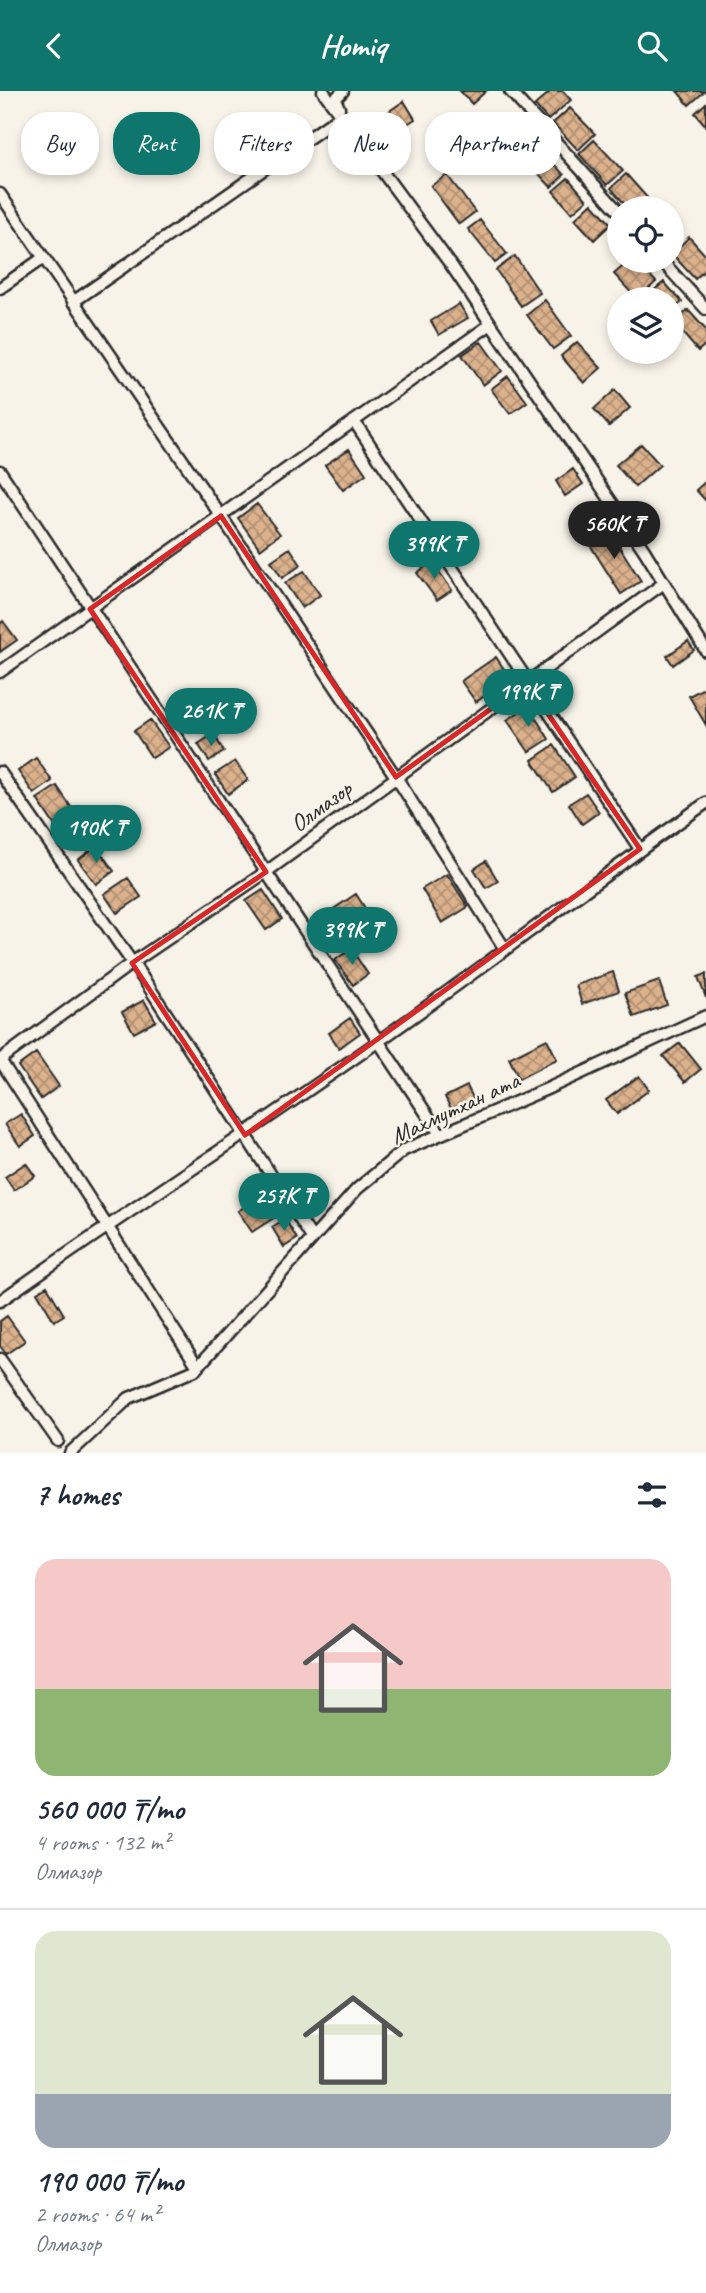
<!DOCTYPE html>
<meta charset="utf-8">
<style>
body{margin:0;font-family:Caveat,sans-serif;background:#f2f2f3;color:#1f2937;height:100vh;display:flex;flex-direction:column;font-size:26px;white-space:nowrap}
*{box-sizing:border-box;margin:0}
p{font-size:23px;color:#747a83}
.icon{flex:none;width:38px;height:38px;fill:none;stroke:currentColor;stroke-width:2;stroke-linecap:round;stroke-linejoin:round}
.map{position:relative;height:1362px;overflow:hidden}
.drawer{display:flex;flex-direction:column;background:#fff;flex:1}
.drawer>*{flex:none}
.guide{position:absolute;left:21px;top:21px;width:665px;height:63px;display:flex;gap:14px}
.tools{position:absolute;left:607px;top:105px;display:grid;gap:14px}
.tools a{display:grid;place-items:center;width:77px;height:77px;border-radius:50%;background:#fff;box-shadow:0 4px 10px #0003;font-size:35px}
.price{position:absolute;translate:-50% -60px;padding:0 16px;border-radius:24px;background:#0f766e;color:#fff;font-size:23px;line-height:46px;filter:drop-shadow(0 2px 4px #0008)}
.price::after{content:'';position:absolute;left:50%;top:42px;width:21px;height:16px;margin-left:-10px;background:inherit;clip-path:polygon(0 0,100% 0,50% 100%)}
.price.on{background:#222;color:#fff}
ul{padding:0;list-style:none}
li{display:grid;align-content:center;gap:14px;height:371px;padding:0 35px}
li+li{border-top:2px solid #e0e1e3}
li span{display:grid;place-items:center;height:217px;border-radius:21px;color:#555}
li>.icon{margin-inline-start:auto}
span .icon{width:126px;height:126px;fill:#fffc;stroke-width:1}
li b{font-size:30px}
h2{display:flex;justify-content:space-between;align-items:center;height:84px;padding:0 35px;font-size:30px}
.pill{padding:0 24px;border-radius:28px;background:#fff;box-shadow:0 4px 10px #0003;font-size:24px;line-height:63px}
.pill.on{background:#0f766e;color:#fff}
header{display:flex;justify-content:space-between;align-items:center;height:91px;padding:0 35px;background:#0f766e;color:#fff;font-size:32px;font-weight:600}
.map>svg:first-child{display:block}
</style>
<header><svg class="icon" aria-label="back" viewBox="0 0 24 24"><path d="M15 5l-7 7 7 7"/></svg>Homiq<svg class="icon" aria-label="search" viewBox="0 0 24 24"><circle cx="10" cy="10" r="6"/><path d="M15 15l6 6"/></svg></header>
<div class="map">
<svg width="706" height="1362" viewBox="0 0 706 1362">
<defs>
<pattern id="building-cross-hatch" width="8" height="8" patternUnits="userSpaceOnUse" patternTransform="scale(1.75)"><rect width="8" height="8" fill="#dcb28d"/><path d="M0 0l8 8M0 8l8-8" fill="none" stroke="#b39173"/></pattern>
</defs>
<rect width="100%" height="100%" fill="#f7f3e8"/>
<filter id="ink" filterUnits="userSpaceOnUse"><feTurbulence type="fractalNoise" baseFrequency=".0143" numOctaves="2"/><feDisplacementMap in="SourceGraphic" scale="14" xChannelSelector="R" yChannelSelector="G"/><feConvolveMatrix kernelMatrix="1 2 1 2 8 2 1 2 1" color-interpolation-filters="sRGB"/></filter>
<g filter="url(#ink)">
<path fill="url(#building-cross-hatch)" stroke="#2b2b2b" stroke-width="2" d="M 460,0 L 486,0 L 472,13 Z
M 551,0 L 563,0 L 571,9 L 548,29 L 535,14 Z
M 677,0 L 705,0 L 689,14 Z
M 404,10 L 415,28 L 393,42 L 382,25 Z
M 706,12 L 706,35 L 695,22 Z
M 570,17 L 595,43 L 578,59 L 553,32 Z
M 521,35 L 539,56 L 525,68 L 506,47 Z
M 594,49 L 623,80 L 607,94 L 579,63 Z
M 543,61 L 564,84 L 551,96 L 530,73 Z
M 626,83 L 650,110 L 642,117 L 628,117 L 611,97 Z
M 447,84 L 475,121 L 459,133 L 431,95 Z
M 568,87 L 587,109 L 572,122 L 553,100 Z
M 592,112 L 611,133 L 594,149 L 575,128 Z
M 480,129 L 507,163 L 495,172 L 468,138 Z
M 689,146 L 706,165 L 706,178 L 695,188 L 672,163 Z
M 515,165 L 540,202 L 521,215 L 496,179 Z
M 629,170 L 637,170 L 656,191 L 637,208 L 614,183 Z
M 664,191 L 682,211 L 672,220 L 672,208 L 646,206 Z
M 545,209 L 571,245 L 553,258 L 527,224 Z
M 459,213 L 468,227 L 439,244 L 431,230 Z
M 688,219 L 706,239 L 706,253 L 698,260 L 674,232 Z
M 481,251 L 502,280 L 483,294 L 462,264 Z
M 577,251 L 601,277 L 584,292 L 561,265 Z
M 508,285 L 527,311 L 510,323 L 491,298 Z
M 615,299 L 630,317 L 609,335 L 594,318 Z
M 641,353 L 660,374 L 635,396 L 616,374 Z
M 349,358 L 366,383 L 343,399 L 325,374 Z
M 573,378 L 583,393 L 565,405 L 556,390 Z
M 706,390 L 706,410 L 696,399 Z
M 257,413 L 280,443 L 260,458 L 238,427 Z
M 607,436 L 641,490 L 621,503 L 587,449 Z
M 413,439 L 424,456 L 407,467 L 396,450 Z
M 290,457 L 301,474 L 282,487 L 271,470 Z
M 432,471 L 452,499 L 437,509 L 417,482 Z
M 304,480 L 320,504 L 302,517 L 285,492 Z
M 3,530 L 17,549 L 0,561 L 0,533 Z
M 688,550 L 694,559 L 673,574 L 667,565 Z
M 496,566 L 510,587 L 476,611 L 461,590 Z
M 706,596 L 706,634 L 689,605 Z
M 528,615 L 549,648 L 529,661 L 507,629 Z
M 150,629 L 169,656 L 152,667 L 134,640 Z
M 214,643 L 224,661 L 209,670 L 198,653 Z
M 554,654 L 575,686 L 553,701 L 532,669 Z
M 36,667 L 52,690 L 34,703 L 18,680 Z
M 235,670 L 248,689 L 228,703 L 215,683 Z
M 57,695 L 75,722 L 55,735 L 37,708 Z
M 586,702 L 599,721 L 582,733 L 569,713 Z
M 96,755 L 114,780 L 96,793 L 78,769 Z
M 486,770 L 498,790 L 486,797 L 474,778 Z
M 447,783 L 468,816 L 442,832 L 422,798 Z
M 128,787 L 141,806 L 117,822 L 104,803 Z
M 263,799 L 282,828 L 266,839 L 246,810 Z
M 356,803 L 370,825 L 331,852 L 317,829 Z
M 351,858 L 368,883 L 353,894 L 335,869 Z
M 613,881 L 619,900 L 582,913 L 576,894 Z
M 706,883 L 706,907 L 698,886 Z
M 659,890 L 667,914 L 634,926 L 625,902 Z
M 144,909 L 156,930 L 134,942 L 122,921 Z
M 350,927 L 360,942 L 339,957 L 329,942 Z
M 547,948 L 557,968 L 519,988 L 509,967 Z
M 680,952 L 701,978 L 685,991 L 663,965 Z
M 36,962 L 59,995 L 41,1008 L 18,975 Z
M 639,985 L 649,999 L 617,1023 L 606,1009 Z
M 467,995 L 476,1013 L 454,1024 L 445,1006 Z
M 21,1023 L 35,1045 L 20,1055 L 5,1033 Z
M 26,1072 L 35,1085 L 14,1099 L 5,1086 Z
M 266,1102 L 280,1123 L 252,1141 L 238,1120 Z
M 285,1128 L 297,1148 L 284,1156 L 272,1136 Z
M 47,1195 L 64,1224 L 54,1230 L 37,1201 Z
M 7,1225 L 25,1250 L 6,1263 L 0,1255 L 0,1230 Z"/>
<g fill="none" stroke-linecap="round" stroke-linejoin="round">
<g stroke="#2b2b2b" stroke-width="15">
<path id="minor" d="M 323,0 L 451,174 L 644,459 L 706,560
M 510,0 L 620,122
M 339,17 L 335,8 L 343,0
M 0,103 L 221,425 L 396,686 L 505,858
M 662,170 L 706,218
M 0,197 L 43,167
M 73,211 L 342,24
M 354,330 L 640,758
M 0,380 L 440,1043
M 0,581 L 491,233
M 0,681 L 147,893 L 312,1147
M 0,969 L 132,872 L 266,781 L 664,492
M 0,969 L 198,1276
M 0,1210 C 124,1122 252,1040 376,952 C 487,874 595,790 706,712
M 0,1268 L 58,1350
M 70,1362 L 129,1307 L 195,1279 L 357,1098 L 404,1059 L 549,997 L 706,925"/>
</g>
<use href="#minor" stroke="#f7f3e8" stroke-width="10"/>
</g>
</g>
<path fill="none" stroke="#d62828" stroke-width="5" stroke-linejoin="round" d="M 221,425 L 396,686 L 527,592 L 640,758 L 245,1044 L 132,872 L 266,781 L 90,518 Z"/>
<g text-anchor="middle" stroke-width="5" stroke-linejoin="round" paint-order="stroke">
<g font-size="24" fill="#2b2b2b" stroke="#f7f3e8">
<text transform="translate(321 715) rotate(-36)" y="8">Олмазор</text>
<text transform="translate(455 1017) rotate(-25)" y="8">Махмутхан ата</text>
</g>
</g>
</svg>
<div class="tools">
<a><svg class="icon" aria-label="locate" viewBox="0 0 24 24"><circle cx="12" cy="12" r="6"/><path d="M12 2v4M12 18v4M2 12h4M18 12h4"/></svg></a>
<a><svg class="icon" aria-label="layers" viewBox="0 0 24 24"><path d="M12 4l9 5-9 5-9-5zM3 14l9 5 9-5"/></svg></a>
</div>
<b class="price on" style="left:614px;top:470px">560K ₸</b>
<b class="price" style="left:434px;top:490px">399K ₸</b>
<b class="price" style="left:528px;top:638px">199K ₸</b>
<b class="price" style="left:211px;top:657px">261K ₸</b>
<b class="price" style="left:96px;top:774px">190K ₸</b>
<b class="price" style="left:352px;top:876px">399K ₸</b>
<b class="price" style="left:284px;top:1142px">257K ₸</b>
<div class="guide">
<a class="pill">Buy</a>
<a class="pill on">Rent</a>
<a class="pill">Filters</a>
<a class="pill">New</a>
<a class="pill">Apartment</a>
</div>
</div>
<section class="drawer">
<h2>7 homes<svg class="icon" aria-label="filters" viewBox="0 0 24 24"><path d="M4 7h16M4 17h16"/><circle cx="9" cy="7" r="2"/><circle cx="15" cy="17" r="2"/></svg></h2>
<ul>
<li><span style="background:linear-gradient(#f6c9c9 60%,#8fb573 0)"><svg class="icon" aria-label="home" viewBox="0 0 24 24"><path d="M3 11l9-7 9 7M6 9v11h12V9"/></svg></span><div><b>560 000 ₸/mo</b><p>4 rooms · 132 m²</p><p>Олмазор</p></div></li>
<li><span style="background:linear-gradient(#dfe7d0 75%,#9aa5b1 0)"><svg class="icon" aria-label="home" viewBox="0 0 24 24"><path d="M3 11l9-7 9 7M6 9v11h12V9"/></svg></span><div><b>190 000 ₸/mo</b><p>2 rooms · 64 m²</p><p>Олмазор</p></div></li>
</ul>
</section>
